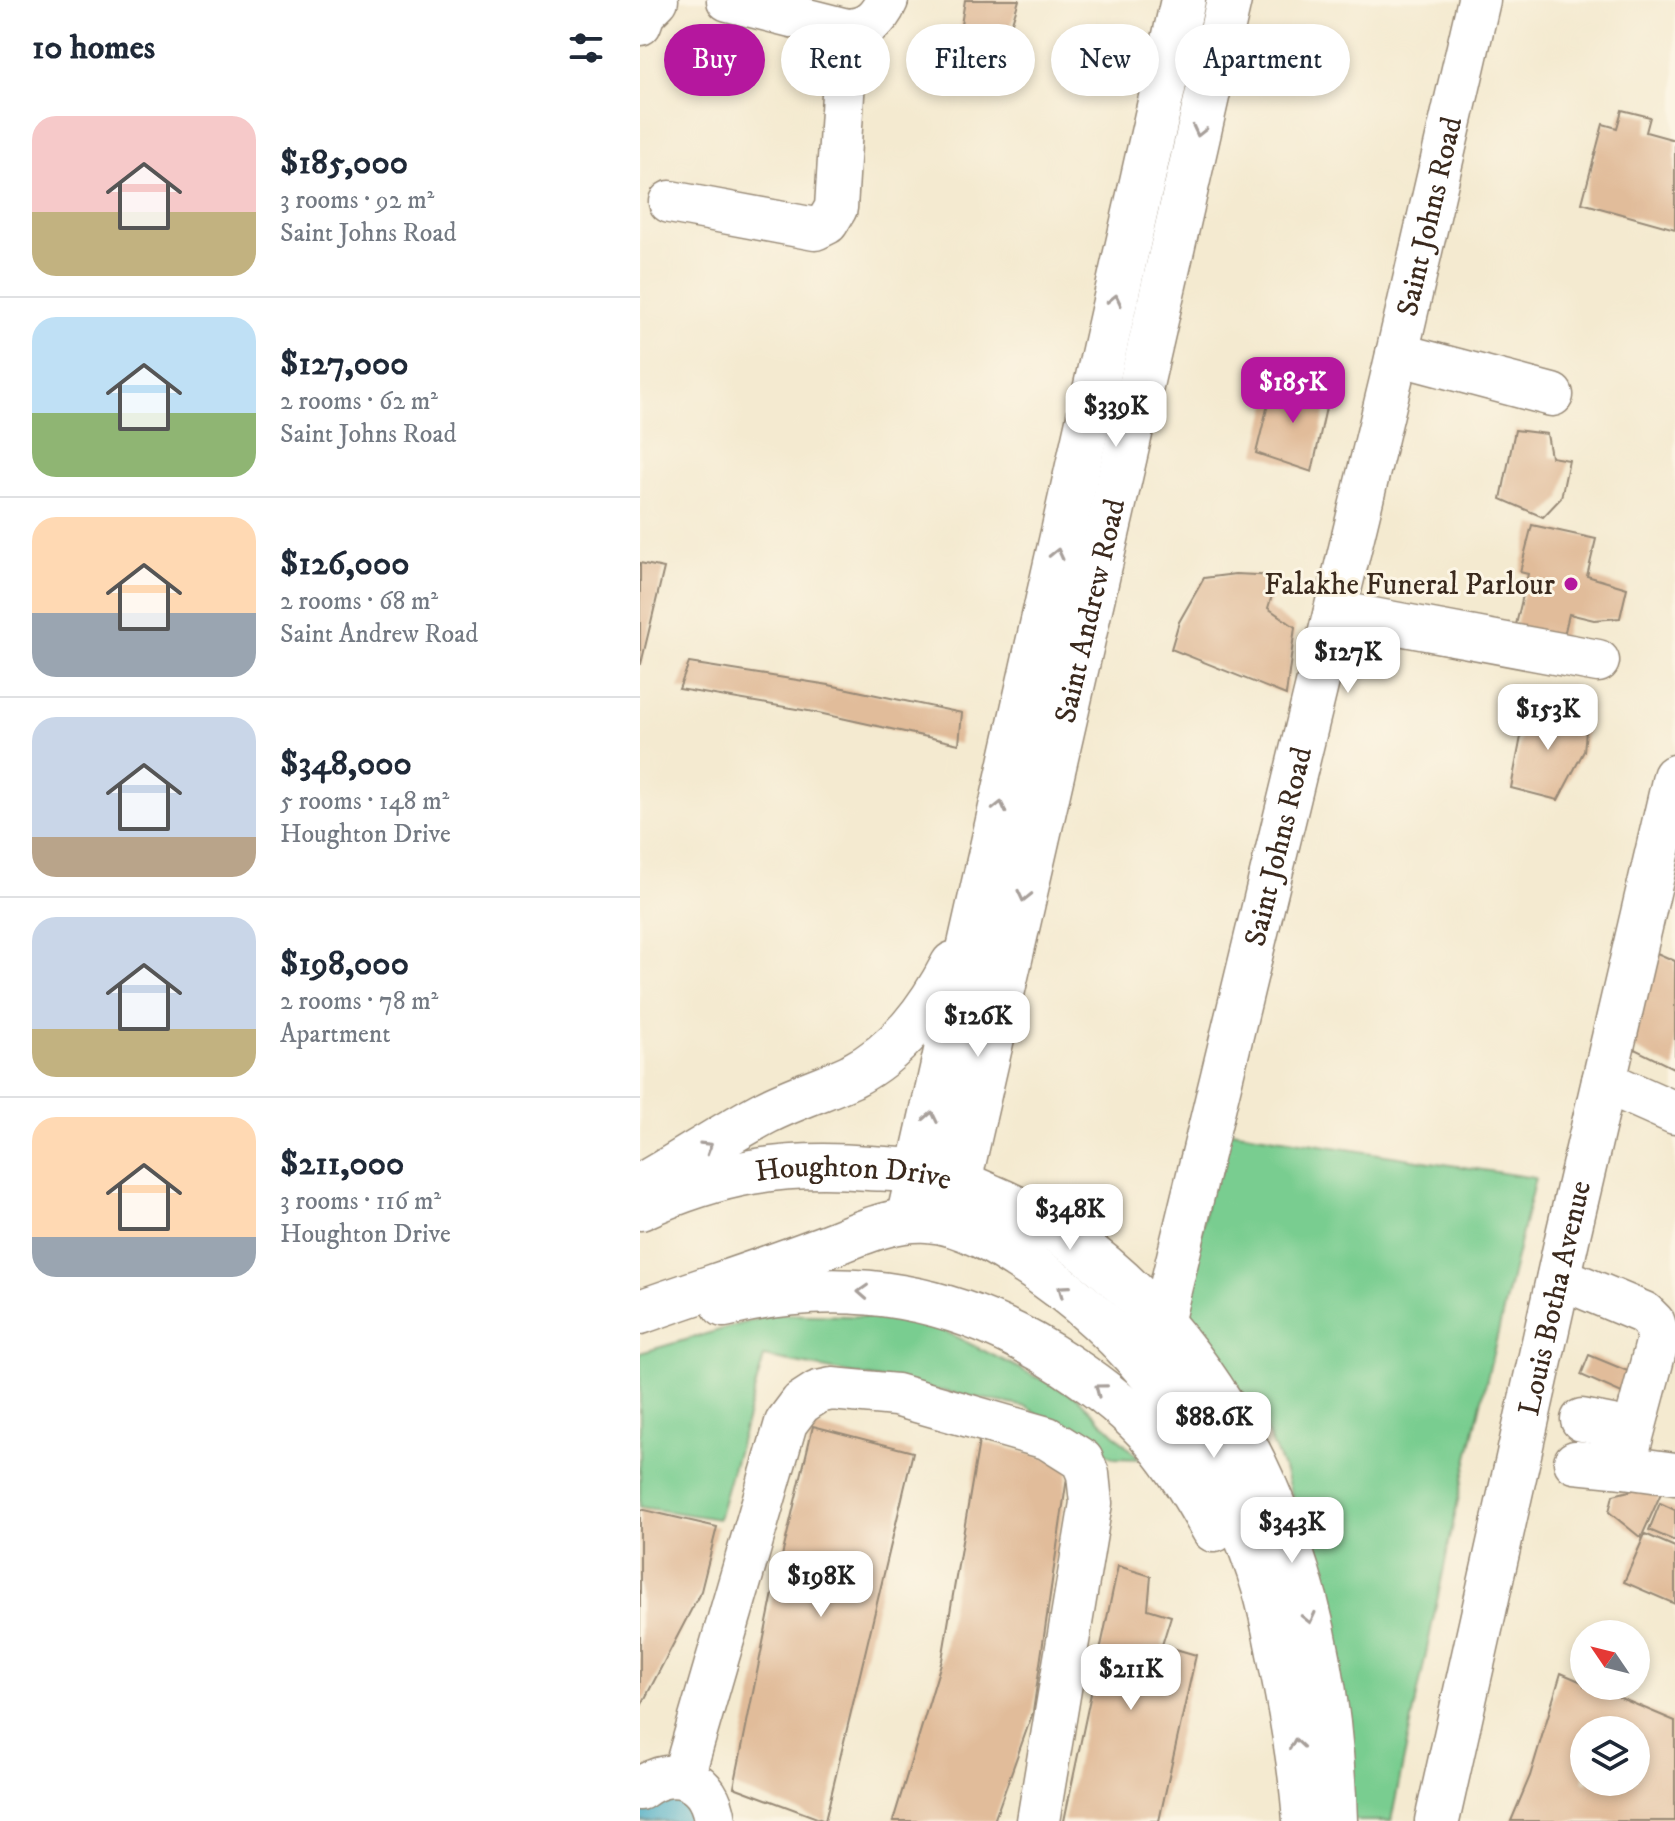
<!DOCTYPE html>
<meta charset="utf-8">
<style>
body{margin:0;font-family:"IM FELL DW Pica",serif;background:#f6f6f7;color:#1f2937;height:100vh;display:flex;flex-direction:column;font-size:30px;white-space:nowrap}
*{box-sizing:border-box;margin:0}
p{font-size:26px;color:#747a83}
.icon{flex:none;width:44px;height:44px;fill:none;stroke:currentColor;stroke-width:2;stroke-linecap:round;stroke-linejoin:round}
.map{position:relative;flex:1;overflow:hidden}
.side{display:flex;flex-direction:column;background:#fff;width:640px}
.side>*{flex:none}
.hud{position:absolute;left:24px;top:24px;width:760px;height:72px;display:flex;gap:16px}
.needle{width:52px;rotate:305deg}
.fabs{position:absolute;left:930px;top:1620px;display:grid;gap:16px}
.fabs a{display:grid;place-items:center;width:80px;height:80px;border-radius:50%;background:#fff;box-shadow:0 4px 12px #0003;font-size:40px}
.price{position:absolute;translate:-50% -68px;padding:0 18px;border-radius:16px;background:#fff;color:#222;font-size:26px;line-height:52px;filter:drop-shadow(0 2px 4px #0008)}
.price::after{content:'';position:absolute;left:50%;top:48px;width:24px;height:18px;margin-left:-12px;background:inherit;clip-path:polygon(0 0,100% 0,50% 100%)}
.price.active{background:#b5179e;color:#fff}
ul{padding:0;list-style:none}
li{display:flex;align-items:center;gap:24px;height:200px;padding:0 32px}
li+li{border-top:2px solid #e0e1e3}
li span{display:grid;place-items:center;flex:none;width:224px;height:160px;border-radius:24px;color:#555}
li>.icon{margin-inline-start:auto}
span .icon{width:96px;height:96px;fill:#fffc;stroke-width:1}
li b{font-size:34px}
h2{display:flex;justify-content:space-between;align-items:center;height:96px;padding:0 32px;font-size:34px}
.pill{padding:0 28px;border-radius:36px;background:#fff;box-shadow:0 4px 12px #0003;font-size:28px;line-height:72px}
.pill.active{background:#b5179e;color:#fff}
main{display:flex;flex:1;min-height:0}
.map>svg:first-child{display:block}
</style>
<main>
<section class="side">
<h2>10 homes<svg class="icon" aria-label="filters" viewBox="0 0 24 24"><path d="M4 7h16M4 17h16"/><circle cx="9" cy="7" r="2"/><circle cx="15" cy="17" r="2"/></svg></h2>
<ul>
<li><span style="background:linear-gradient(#f6c9c9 60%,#c2b280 0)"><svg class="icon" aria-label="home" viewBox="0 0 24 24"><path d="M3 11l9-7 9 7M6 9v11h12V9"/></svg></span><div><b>$185,000</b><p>3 rooms · 92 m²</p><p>Saint Johns Road</p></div></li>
<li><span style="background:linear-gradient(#bfe0f5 60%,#8fb573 0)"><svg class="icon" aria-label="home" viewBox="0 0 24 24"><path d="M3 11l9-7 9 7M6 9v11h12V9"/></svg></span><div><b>$127,000</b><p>2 rooms · 62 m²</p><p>Saint Johns Road</p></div></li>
<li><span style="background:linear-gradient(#ffd9b3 60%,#9aa5b1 0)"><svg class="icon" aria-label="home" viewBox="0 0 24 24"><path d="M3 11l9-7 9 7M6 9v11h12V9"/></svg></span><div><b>$126,000</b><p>2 rooms · 68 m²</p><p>Saint Andrew Road</p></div></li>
<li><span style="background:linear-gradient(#c9d6e8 75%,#b9a48a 0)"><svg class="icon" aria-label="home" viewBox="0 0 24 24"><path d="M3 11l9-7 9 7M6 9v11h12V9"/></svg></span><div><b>$348,000</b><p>5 rooms · 148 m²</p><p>Houghton Drive</p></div></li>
<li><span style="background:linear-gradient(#c9d6e8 70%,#c2b280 0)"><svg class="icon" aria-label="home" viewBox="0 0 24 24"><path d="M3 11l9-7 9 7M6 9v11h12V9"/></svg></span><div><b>$198,000</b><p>2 rooms · 78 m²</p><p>Apartment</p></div></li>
<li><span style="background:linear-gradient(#ffd9b3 75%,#9aa5b1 0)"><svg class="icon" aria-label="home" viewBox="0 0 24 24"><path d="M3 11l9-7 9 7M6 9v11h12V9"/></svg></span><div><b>$211,000</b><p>3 rooms · 116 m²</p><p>Houghton Drive</p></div></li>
</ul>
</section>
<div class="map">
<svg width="1035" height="1821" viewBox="0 0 1035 1821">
<rect width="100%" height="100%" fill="#fcf5e5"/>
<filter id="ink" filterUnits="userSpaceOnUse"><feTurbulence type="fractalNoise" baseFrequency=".0125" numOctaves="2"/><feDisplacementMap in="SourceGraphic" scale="16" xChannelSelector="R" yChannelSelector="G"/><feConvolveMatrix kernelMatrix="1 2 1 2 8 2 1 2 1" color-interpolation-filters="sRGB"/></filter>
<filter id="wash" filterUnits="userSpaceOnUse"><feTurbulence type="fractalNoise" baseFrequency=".006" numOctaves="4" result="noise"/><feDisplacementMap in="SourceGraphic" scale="32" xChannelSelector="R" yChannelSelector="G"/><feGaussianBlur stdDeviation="1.8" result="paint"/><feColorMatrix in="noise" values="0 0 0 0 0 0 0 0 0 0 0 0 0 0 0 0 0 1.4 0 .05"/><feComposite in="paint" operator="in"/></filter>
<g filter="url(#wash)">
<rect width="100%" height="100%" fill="#f4ead0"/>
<path fill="#79cd90" stroke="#5a7c57" stroke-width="2" d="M 578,1129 L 895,1178 L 820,1491 L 751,1821 L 720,1821 L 702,1816 L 662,1531 L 645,1472 L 616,1409 L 578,1374 L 552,1324 L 550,1298 Z
M 135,1314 L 278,1318 L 437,1397 L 500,1459 L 474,1458 L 386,1407 L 124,1357 L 78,1519 L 0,1507 L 0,1353 Z"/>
<path fill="#43a9c3" stroke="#3f6a70" stroke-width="2" d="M 38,1783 L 69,1821 L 0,1821 L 0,1799 Z"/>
<g id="blocks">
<path fill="#e1bc9a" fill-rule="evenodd" d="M 325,0 L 379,0 L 364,48 L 319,37 Z
M 982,110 L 1010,117 L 1006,132 L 1035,140 L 1035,229 L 942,203 L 963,124 L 977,128 Z
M 634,380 L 689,394 L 672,472 L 616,453 Z
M 875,430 L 907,434 L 911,457 L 929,460 L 921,498 L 903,517 L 861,499 Z
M 892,525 L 956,539 L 947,576 L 987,588 L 980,618 L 954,620 L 929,614 L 923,640 L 875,629 L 888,574 L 880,572 Z
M 0,563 L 24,568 L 1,664 L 0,664 Z
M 595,574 L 638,576 L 628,608 L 655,627 L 646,695 L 531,649 L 539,622 L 564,578 Z
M 49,663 L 189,685 L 322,713 L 319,744 L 174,712 L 39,689 Z
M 887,706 L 947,721 L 944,751 L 918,800 L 871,788 Z
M 1001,946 L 1035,961 L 1035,1069 L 978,1041 Z
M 949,1355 L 1002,1377 L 993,1398 L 941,1375 Z
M 173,1426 L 273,1452 L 185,1821 L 94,1787 L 132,1598 Z
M 339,1441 L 429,1464 L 393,1712 L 354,1821 L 253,1821 L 302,1660 Z
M 1026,1482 L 1001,1538 L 969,1512 L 973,1495 Z
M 1020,1503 L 1035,1510 L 1035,1541 L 1009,1530 Z
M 0,1509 L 77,1527 L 61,1591 L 0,1708 Z
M 1005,1534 L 1035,1547 L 1035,1604 L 984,1582 Z
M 478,1566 L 511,1576 L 508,1609 L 531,1616 L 522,1645 L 556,1655 L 519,1821 L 424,1821 Z
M 921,1673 L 944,1683 L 944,1686 L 952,1686 L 1035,1721 L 1035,1821 L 871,1821 L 890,1776 ZM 944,1730 L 996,1730 L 996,1782 L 944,1782 Z"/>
</g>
</g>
<g filter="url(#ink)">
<use href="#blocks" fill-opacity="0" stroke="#988a77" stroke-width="2"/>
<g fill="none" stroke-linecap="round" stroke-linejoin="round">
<g stroke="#988a77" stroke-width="45">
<g id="minor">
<path d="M 88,0 L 207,30 C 228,29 239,19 247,0"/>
<path d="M 0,24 L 4,13 L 17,0"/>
<path d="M 30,202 L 175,229 L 187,223 L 196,208 L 207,30"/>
<path d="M 757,354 L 912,395"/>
<path d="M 695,612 L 958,661"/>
<path d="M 963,1081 L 1035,1113"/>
<path d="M 918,1277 L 1004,1313 L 1014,1323 L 1018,1339 L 984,1467 L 1035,1474"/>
<path id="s1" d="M 508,1349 L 522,1323 L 751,380 L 839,0"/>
<path d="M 942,1420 L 993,1430"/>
<path d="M 935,1462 L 984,1467"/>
<path d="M 43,1777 L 146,1423 L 161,1403 L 178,1392 L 192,1389 L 256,1395 L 407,1438 L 442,1460 L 448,1474 L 451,1503 L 398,1821"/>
<path d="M 0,1789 C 34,1763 70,1779 75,1821"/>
</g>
</g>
<g stroke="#988a77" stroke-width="47">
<g id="major">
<path d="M 4,1184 C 45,1161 84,1134 126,1112 C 153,1098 183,1089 211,1076 C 258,1052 289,1010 313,964"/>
<path id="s2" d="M 0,1208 C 79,1172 143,1161 229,1168 C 245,1169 262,1169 278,1172 C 304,1176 328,1186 352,1197 C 499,1259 598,1401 649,1547 C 680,1634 692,1729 695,1821"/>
<path d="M 268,1220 L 543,0"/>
<path id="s3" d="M 306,1222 L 319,1182 L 589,0"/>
<path d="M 84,1305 C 208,1275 320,1294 426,1365 C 458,1386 489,1409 514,1439 C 538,1467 556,1498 574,1530"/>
<path d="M 0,1312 C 59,1291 119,1272 177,1250 C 213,1237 248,1218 287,1220 C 328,1222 368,1251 401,1273 C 512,1351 588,1465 626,1594 C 634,1623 639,1654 645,1683 C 654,1729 662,1775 665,1821"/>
<path id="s4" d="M 797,1821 L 928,1235 L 1035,777"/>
</g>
</g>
<use href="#minor" stroke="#fff" stroke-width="42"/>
<use href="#major" stroke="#fff" stroke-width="44"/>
</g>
<defs><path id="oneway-chevron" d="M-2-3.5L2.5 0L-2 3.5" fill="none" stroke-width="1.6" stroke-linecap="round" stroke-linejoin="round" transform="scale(2)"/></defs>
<g stroke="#a79f9a">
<use href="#oneway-chevron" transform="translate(559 131) rotate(103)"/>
<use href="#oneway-chevron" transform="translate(475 300) rotate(-77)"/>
<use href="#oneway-chevron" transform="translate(417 554) rotate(-77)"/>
<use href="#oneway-chevron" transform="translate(360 807) rotate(-77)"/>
<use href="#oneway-chevron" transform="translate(384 896) rotate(103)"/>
<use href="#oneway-chevron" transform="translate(291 1117) rotate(-78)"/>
<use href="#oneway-chevron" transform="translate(67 1147) rotate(-32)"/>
<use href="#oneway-chevron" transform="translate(423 1290) rotate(-144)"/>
<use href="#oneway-chevron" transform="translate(223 1292) rotate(-177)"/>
<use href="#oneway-chevron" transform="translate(460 1389) rotate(-143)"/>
<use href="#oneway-chevron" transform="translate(669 1618) rotate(77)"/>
<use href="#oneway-chevron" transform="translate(656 1744) rotate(-99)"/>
</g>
</g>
<circle fill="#b5179e" stroke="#fcf5e5" stroke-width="3" cx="931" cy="584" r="8"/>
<g text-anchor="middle" stroke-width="6" stroke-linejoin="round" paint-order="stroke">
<g font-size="30" fill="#3b2a1e" stroke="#fcf5e5">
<text dy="10" stroke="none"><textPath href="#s1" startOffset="1168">Saint Johns Road</textPath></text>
<text dy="10" stroke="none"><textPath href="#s3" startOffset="628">Saint Andrew Road</textPath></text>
<text dy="10" stroke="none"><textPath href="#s1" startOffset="520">Saint Johns Road</textPath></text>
<text dy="10" stroke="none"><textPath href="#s2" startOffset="220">Houghton Drive</textPath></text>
<text dy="10" stroke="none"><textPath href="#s4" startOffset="536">Louis Botha Avenue</textPath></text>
</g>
<g font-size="30" fill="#3b2a1e" stroke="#fcf5e5" text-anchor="end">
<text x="915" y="594">Falakhe Funeral Parlour</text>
</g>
</g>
</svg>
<div class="fabs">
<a><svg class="needle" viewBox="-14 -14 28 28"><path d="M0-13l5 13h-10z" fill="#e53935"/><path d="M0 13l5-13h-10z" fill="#747a83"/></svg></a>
<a><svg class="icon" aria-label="layers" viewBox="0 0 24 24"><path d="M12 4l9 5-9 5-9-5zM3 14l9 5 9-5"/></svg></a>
</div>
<b class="price active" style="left:653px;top:425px">$185K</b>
<b class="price" style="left:476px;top:449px">$339K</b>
<b class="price" style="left:708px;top:695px">$127K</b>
<b class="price" style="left:908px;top:752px">$153K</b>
<b class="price" style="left:338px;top:1059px">$126K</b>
<b class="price" style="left:430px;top:1252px">$348K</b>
<b class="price" style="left:574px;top:1460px">$88.6K</b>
<b class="price" style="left:652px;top:1565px">$343K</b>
<b class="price" style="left:181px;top:1619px">$198K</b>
<b class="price" style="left:491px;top:1712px">$211K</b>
<div class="hud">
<a class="pill active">Buy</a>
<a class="pill">Rent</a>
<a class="pill">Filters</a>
<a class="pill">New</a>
<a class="pill">Apartment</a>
</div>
</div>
</main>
